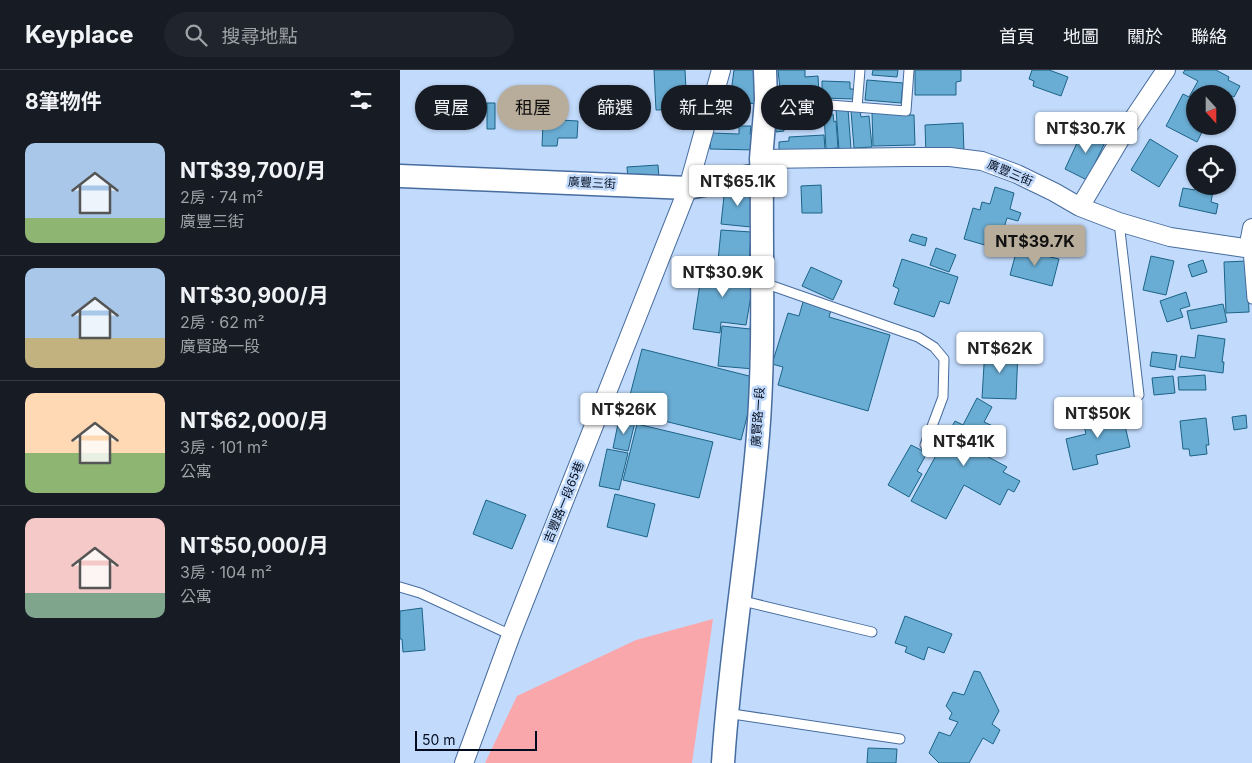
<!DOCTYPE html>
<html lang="zh-TW">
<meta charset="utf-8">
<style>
body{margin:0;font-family:Inter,"Noto Sans TC",sans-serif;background:#20242c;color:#f1f3f6;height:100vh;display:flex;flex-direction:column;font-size:19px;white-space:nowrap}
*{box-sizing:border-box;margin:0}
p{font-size:16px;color:#9ea1a6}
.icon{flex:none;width:28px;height:28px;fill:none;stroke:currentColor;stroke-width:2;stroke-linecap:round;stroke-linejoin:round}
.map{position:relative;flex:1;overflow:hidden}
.sheet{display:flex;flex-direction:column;background:#171b24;width:400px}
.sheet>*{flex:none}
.hud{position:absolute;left:15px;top:15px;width:475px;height:45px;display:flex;gap:10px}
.needle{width:32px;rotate:159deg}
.tools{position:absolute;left:786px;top:15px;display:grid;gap:10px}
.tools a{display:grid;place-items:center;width:50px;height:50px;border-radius:50%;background:#171b24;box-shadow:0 1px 4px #0004;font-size:25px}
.scale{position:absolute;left:15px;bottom:12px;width:122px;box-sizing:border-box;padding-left:5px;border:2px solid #010b1e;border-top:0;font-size:14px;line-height:18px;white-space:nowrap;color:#010b1e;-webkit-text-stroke:4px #c2dbfc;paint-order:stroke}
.price{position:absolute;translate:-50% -42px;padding:0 11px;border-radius:5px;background:#fff;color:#222;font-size:16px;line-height:32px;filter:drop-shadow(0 1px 2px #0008)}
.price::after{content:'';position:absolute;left:50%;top:30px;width:15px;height:11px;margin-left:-8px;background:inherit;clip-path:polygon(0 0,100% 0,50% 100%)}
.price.active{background:#b8ac9a;color:#111}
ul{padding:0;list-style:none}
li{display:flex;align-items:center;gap:15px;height:125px;padding:0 25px}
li+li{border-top:1px solid #363941}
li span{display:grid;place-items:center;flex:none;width:140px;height:100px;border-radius:10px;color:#555}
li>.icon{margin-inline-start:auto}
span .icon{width:60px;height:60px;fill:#fffc;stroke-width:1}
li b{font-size:21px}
h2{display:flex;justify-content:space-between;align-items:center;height:60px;padding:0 25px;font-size:21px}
.pill{padding:0 18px;border-radius:22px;background:#171b24;box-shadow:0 1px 4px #0004;font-size:18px;line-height:45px}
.pill.active{background:#b8ac9a;color:#111}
header{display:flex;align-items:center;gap:30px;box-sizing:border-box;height:70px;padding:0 25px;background:#171b24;border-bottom:1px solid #363941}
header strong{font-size:24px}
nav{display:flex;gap:28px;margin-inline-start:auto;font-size:18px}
.search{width:350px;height:45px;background:#20242c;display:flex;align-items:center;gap:12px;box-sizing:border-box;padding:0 18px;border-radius:28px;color:#9ea1a6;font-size:19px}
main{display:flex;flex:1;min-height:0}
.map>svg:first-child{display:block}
</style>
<header>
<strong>Keyplace</strong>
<div class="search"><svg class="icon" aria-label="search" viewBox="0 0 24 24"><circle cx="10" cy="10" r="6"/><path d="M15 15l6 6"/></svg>搜尋地點</div>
<nav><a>首頁</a><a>地圖</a><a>關於</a><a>聯絡</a></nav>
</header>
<main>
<section class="sheet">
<h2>8筆物件<svg class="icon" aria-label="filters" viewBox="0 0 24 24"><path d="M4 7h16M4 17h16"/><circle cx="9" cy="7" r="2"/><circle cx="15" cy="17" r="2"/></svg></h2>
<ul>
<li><span style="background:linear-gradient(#a9c7e8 75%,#8fb573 0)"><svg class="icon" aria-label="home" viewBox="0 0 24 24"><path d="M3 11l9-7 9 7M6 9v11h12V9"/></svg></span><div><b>NT$39,700/月</b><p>2房 · 74 m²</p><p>廣豐三街</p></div></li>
<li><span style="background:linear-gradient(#a9c7e8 70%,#c2b280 0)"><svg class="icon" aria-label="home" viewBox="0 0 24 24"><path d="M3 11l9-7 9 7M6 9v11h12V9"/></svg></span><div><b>NT$30,900/月</b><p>2房 · 62 m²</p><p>廣賢路一段</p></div></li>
<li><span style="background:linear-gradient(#ffd9b3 60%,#8fb573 0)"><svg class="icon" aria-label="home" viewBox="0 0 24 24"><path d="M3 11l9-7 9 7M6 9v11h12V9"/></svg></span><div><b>NT$62,000/月</b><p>3房 · 101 m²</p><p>公寓</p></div></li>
<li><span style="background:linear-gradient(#f6c9c9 75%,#7fa58c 0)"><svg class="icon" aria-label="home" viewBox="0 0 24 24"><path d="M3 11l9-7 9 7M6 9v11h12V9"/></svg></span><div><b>NT$50,000/月</b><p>3房 · 104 m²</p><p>公寓</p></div></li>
</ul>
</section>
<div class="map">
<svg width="852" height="693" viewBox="0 0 852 693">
<rect width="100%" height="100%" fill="#c2dbfc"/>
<path fill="#f9a7ab" d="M 313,549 L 292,693 L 85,693 L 117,626 L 236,570 Z"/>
<path fill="#6aadd4" stroke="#1b6387" d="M 254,0 L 285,0 L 287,39 L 256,40 Z
M 334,0 L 360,0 L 355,34 L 330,30 Z
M 378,0 L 405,0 L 405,7 L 418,6 L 419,24 L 381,28 Z
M 473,0 L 498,0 L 497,7 L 472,5 Z
M 515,0 L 561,0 L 561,11 L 556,12 L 556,25 L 515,25 Z
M 632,0 L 649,0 L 668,7 L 661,26 L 633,16 L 634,11 L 629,9 Z
M 785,0 L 816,0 L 829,7 L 828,10 L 840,16 L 834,27 L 823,22 L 822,24 L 795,24 L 795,56 L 805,56 L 797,72 L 766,56 L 783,24 L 789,27 L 798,11 L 783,3 Z
M 467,10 L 503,13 L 501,33 L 465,30 Z
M 422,11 L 450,12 L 450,19 L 455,19 L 454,29 L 422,28 Z
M 87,33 L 95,33 L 95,59 L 87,59 Z
M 828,33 L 835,36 L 828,51 Z
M 389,38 L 422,38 L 422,56 L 389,56 Z
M 448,39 L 451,79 L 439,80 L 436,40 Z
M 451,41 L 460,41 L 461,47 L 469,46 L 472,77 L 454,78 Z
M 472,42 L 498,42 L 498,45 L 514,45 L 515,75 L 473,76 Z
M 424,44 L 433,44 L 434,52 L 436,51 L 438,78 L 426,79 Z
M 376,46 L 383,46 L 384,61 L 376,62 Z
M 160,50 L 178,51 L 177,68 L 158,68 L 157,76 L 142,76 L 143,54 L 160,55 Z
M 563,53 L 564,83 L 526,85 L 525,55 Z
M 339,56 L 351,56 L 350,64 L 357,64 L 357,80 L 310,79 L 311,63 L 339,64 Z
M 683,60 L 693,65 L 696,60 L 708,66 L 687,110 L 665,99 Z
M 424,65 L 425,80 L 379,82 L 379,72 L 389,71 L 389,67 Z
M 750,69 L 778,86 L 759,117 L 731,100 Z
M 258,95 L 259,108 L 228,110 L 227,97 Z
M 421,115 L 422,143 L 402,143 L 401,116 Z
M 795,116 L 814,116 L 811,132 L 818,134 L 816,144 L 779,136 L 783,118 L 795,120 Z
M 325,117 L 355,120 L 351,157 L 321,154 Z
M 595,117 L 614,123 L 610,139 L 621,143 L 618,151 L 607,148 L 602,164 L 613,167 L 609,182 L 564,169 L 573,138 L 580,140 L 582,132 L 590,134 Z
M 321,160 L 351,162 L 349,194 L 318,191 Z
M 640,160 L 659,164 L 656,181 L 637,177 Z
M 512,164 L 527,168 L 525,176 L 509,171 Z
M 536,178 L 556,185 L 549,202 L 530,195 Z
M 617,179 L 659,189 L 652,216 L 610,205 Z
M 751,186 L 774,191 L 766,225 L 743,220 Z
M 502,189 L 558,207 L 549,234 L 540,231 L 534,247 L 494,234 L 499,219 L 493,216 Z
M 803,190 L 807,202 L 792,207 L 788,195 Z
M 847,191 L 849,242 L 826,243 L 824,192 Z
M 303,194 L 355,202 L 346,255 L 321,252 L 320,263 L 293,259 Z
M 411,197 L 442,211 L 433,230 L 402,216 Z
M 786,222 L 790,236 L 780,239 L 783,247 L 767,252 L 760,231 Z
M 403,232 L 431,240 L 429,247 L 490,265 L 468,341 L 378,315 L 383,297 L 372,294 L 388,243 L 399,246 Z
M 823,234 L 827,252 L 791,259 L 787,241 Z
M 351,245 L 359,246 L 354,299 L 318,296 L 322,256 L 350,259 Z
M 798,265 L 825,269 L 822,292 L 824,292 L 823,303 L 779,297 L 781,286 L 795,288 Z
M 585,278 L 618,280 L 616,329 L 582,328 Z
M 242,279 L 357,308 L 341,370 L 244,346 L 248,334 L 229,329 Z
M 752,282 L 777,285 L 775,300 L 750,296 Z
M 805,305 L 806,320 L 779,320 L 778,307 Z
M 773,306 L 775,323 L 754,325 L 752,308 Z
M 221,328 L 242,334 L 239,345 L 218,338 Z
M 577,328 L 592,337 L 584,352 L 595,357 L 581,383 L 607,397 L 603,402 L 620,411 L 614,422 L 608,419 L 600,435 L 564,415 L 546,449 L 511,431 L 555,351 L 563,355 Z
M 721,339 L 730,377 L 696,385 L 698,394 L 673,400 L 666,369 L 686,364 L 682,348 Z
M 846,345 L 847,358 L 834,360 L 832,347 Z
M 806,348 L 809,375 L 806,375 L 807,384 L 790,386 L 789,379 L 783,379 L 780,351 Z
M 219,349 L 235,352 L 228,381 L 213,378 Z
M 237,354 L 313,372 L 299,428 L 223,410 Z
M 511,375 L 527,383 L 517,401 L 522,404 L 509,427 L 488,415 Z
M 207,379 L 228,383 L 219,420 L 199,416 Z
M 215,424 L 255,434 L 247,467 L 207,457 Z
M 86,430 L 126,445 L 112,479 L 73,464 Z
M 22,538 L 25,580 L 3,582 L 2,569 L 0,569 L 0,541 Z
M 505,546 L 552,564 L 544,583 L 528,577 L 524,590 L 505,582 L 507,577 L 495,573 Z
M 574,601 L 580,602 L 599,641 L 592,654 L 600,660 L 593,674 L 583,668 L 569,693 L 539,693 L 529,683 L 539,662 L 550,666 L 558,652 L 549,649 L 552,643 L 546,636 L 553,622 L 564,625 Z
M 468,678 L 497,679 L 496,693 L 467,693 Z"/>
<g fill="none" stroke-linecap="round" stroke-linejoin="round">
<g stroke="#476c9e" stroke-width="11">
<path id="service" d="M 366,30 L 506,41 L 509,0
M 457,37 L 460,0
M 719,152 L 739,325
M 848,179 L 852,229
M 364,213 L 518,267 L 534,277 L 544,289 L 543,327 L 525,375
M 0,517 L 20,523 L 111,565
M 339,530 L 472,562
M 326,643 L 500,669"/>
</g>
<g stroke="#476c9e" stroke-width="20">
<path id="minor" d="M 361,89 L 506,87 L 550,87 L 582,91 L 617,104 L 654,122 L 680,137 L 719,152 L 770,167 L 852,179
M 680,137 L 725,61 L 766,0
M 848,179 L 852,158
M 64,693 L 111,565 L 288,118 L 321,0"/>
</g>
<g stroke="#476c9e" stroke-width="25">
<path id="tertiary" d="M 0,106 L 288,118 L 362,104
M 323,693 C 330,583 349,475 358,365 C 365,278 361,191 362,104 L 361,89 L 366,30 L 365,0"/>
</g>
<use href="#service" stroke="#fff" stroke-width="9"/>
<use href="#minor" stroke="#fff" stroke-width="18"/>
<use href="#tertiary" stroke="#fff" stroke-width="22"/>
</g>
<g text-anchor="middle" stroke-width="5" stroke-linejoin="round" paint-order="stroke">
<g font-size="12" fill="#010b1e" stroke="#c2dbfc">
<text transform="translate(610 103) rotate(23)" y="4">廣豐三街</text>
<text transform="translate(192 113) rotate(3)" y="4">廣豐三街</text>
<text transform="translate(358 347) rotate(-86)" y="4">廣賢路一段</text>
<text transform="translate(164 432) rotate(-68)" y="4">吉豐路一段65巷</text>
</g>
</g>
</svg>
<div class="tools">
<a><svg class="needle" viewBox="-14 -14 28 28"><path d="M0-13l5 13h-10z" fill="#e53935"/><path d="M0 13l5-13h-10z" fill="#9ea1a6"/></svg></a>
<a><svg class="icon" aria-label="locate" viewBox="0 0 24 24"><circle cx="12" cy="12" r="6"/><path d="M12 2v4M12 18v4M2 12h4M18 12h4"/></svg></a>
</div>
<div class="scale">50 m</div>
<b class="price" style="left:686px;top:84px">NT$30.7K</b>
<b class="price" style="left:338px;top:137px">NT$65.1K</b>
<b class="price active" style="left:635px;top:197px">NT$39.7K</b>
<b class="price" style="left:323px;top:228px">NT$30.9K</b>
<b class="price" style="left:600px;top:304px">NT$62K</b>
<b class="price" style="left:224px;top:365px">NT$26K</b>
<b class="price" style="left:698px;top:369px">NT$50K</b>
<b class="price" style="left:564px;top:397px">NT$41K</b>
<div class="hud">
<a class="pill">買屋</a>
<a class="pill active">租屋</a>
<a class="pill">篩選</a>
<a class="pill">新上架</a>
<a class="pill">公寓</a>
</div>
</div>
</main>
